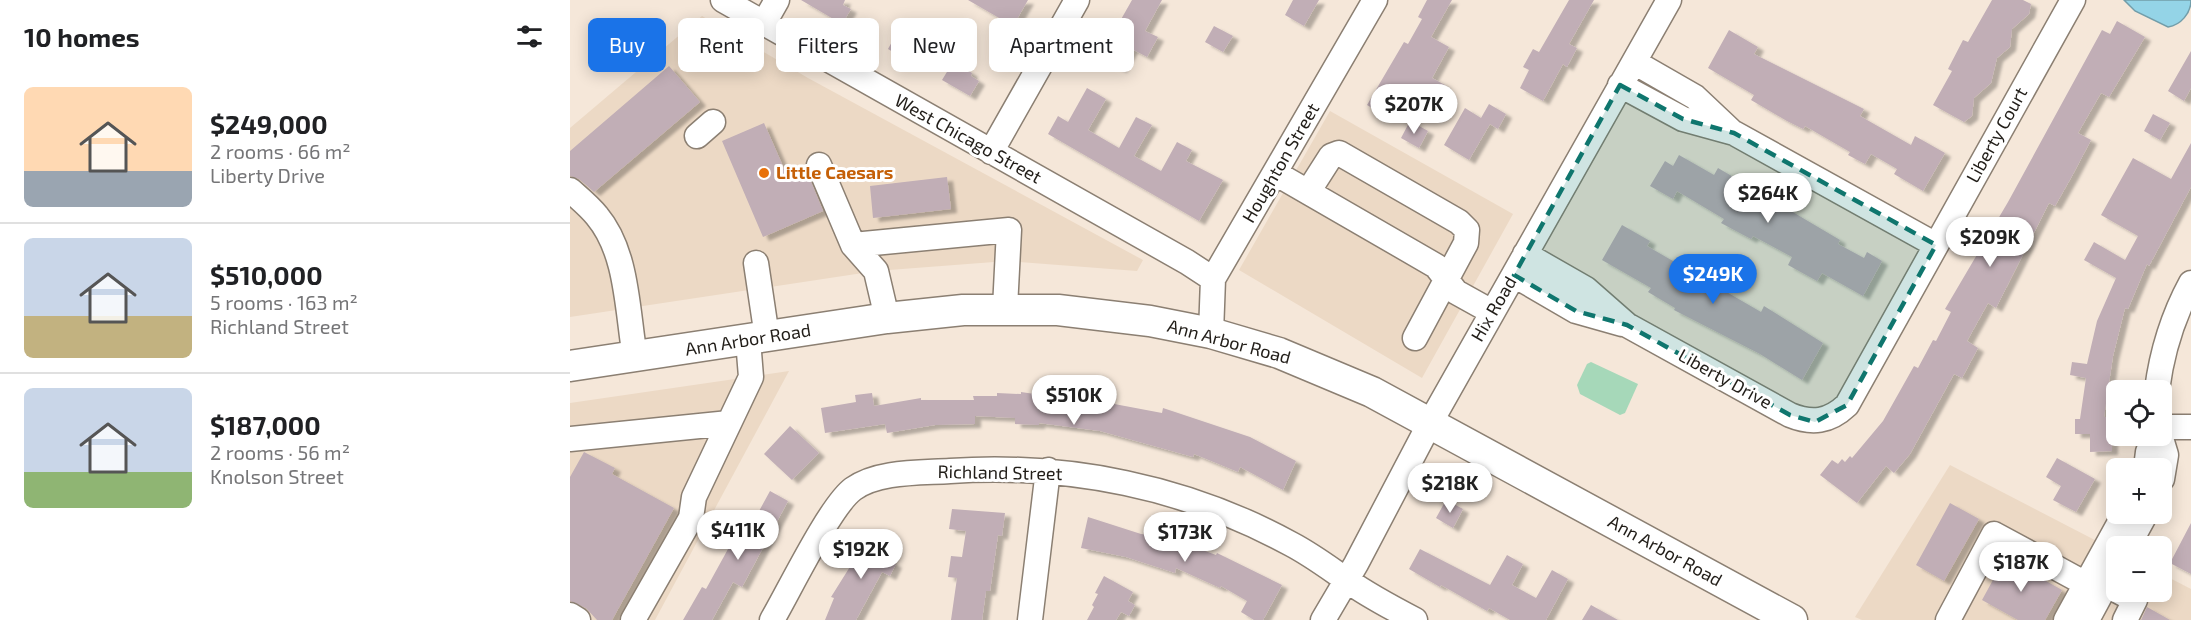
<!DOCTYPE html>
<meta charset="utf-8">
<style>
body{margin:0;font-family:"Exo 2",sans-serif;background:#f2f2f2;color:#202124;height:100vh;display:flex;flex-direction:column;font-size:22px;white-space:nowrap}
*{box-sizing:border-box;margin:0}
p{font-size:20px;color:#757577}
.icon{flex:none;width:33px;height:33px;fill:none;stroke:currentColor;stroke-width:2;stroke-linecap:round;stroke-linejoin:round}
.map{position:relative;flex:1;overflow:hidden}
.sheet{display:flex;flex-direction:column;background:#fff;width:570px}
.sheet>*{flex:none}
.hud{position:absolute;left:18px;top:18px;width:570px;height:54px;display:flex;gap:12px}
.tools{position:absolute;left:1536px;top:380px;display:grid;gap:12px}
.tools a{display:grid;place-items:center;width:66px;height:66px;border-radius:9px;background:#fff;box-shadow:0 3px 15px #0003;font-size:30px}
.price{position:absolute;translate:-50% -51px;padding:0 14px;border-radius:21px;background:#fff;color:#222;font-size:20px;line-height:39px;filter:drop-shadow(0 2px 3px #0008)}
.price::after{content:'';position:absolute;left:50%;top:36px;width:18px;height:14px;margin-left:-9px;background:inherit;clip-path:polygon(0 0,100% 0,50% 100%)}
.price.on{background:#1a73e8;color:#fff}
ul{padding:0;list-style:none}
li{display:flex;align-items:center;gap:18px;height:150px;padding:0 24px}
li+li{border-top:2px solid #e0e0e0}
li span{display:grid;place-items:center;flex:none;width:168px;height:120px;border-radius:9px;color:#555}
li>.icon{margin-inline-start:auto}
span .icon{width:72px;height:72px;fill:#fffc;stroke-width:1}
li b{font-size:26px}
h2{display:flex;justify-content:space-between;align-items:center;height:72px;padding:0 24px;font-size:26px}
.pill{padding:0 21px;border-radius:9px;background:#fff;box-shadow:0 3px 15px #0003;font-size:21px;line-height:54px}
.pill.on{background:#1a73e8;color:#fff}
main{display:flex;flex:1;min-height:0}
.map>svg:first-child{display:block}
</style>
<main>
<section class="sheet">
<h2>10 homes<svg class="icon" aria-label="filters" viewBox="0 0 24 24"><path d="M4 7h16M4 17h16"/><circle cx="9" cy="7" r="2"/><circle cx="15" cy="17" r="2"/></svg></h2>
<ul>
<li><span style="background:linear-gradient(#ffd9b3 70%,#9aa5b1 0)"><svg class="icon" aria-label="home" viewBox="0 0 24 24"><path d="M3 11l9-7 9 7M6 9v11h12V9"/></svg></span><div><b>$249,000</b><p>2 rooms · 66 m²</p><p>Liberty Drive</p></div></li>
<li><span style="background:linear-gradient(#c9d6e8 65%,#c2b280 0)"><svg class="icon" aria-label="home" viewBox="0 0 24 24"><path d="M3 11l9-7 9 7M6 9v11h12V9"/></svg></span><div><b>$510,000</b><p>5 rooms · 163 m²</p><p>Richland Street</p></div></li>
<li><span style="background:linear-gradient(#c9d6e8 70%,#8fb573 0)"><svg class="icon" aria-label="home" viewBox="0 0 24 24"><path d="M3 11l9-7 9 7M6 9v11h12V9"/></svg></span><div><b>$187,000</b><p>2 rooms · 56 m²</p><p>Knolson Street</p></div></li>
</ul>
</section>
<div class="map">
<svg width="1621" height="620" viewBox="0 0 1621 620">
<defs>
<filter id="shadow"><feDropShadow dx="6" dy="4" stdDeviation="1.5" flood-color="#0004"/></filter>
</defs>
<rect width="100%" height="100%" fill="#f5e7d9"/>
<path fill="#ecd9c5" d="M 132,16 L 238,78 L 573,260 L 567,271 L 437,261 L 306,271 L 0,317 L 0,128 Z
M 760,111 L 943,214 L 852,378 L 669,270 Z
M 219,371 L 85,620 L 0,620 L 0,403 Z
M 1380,465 L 1546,551 L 1546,591 L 1592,591 L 1592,574 L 1621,589 L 1621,620 L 1292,620 L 1285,617 Z"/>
<path fill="#a6d8b9" d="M 1021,362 L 1068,384 L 1055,413 L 1050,415 L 1010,394 L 1007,385 L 1017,364 Z"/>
<path fill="#94d4e7" stroke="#729da9" stroke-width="1.5" d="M 1554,0 L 1621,0 C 1621,13 1611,25 1598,27 L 1565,11 Z"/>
<path fill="#c1aeb6" filter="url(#shadow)" d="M 231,0 L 275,0 L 273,5 L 281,9 L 272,24 Z
M 398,0 L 458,0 L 443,26 Z
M 562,0 L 592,0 L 575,31 L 588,37 L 577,57 L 562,49 L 551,69 L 536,60 L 547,41 L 541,37 Z
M 723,0 L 749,0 L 734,26 L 715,15 Z
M 857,0 L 882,0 L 861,37 L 879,47 L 862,78 L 875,85 L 866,101 L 835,84 L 817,117 L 797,105 L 834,42 L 838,44 L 852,19 L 848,17 Z
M 999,0 L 1024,0 L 999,44 L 1007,48 L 997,67 L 993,64 L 973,101 L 950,88 L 959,70 L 953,67 L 963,49 L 969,52 Z
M 1422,0 L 1453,0 L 1461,4 L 1459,14 L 1442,29 L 1440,47 L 1427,58 L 1421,83 L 1404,98 L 1402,116 L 1394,122 L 1363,105 L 1382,71 L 1378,69 L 1393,40 L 1398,42 Z
M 1547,21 L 1575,37 L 1539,97 L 1531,93 L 1508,133 L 1521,140 L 1502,176 L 1485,206 L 1479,203 L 1426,308 L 1418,303 L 1397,341 L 1408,348 L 1392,378 L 1384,374 L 1340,454 L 1324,473 L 1316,466 L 1287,503 L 1250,475 L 1262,460 L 1268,464 L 1272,459 L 1275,462 L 1280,456 L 1282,458 L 1313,421 L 1344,366 L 1348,368 L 1363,340 L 1366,341 L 1381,312 L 1375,309 L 1438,202 L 1532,30 L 1540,34 Z
M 644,26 L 663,36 L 653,52 L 635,42 Z
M 330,27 L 346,36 L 343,41 L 352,49 L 343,64 L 318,49 Z
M 1159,30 L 1188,47 L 1184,54 L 1294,109 L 1290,116 L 1341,145 L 1345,136 L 1375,153 L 1353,191 L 1324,174 L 1327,169 L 1301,154 L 1295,164 L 1278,155 L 1280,152 L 1235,126 L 1233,129 L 1217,121 L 1181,100 L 1184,95 L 1138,68 Z
M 1621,51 L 1621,88 L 1614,101 L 1598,91 Z
M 383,62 L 402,73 L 401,76 L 409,81 L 400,96 L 372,80 Z
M 99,66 L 130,102 L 24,192 L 9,179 L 0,176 L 0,151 Z
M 517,88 L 536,99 L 518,130 L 549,148 L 566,117 L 582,125 L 564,156 L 591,171 L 607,142 L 622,150 L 616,161 L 653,180 L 629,221 L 478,134 L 488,116 L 498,122 Z
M 919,104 L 936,114 L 928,129 L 920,124 L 899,160 L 874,145 L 895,108 L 911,118 Z
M 1583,114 L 1600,123 L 1590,140 L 1574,131 Z
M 840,121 L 858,131 L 849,148 L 831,138 Z
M 194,123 L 219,180 L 237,172 L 253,211 L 193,237 L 152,141 Z
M 1621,143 L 1621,187 L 1579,266 L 1577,264 L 1558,309 L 1555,308 L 1543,356 L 1534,417 L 1542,417 L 1542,451 L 1520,452 L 1520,434 L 1505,434 L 1505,419 L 1510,419 L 1516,378 L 1500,375 L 1502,362 L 1517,364 L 1527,321 L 1546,278 L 1514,260 L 1524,242 L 1555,260 L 1568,236 L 1531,215 L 1563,158 L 1601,179 Z
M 1109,155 L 1144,175 L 1148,168 L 1270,240 L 1268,244 L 1294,258 L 1297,252 L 1312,261 L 1293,296 L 1252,273 L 1247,281 L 1218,265 L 1222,257 L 1183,236 L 1181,239 L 1151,223 L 1154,219 L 1107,191 L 1103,199 L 1080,186 L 1095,161 L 1103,166 Z
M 377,177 L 381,209 L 303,218 L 300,186 Z
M 1052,225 L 1080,241 L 1077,246 L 1191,312 L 1194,306 L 1253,343 L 1232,380 L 1190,354 L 1104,310 L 1105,308 L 1078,292 L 1081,288 L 1032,260 Z
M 451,392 L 538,405 L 539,403 L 592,413 L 593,408 L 680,437 L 726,461 L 713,490 L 670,467 L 668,472 L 624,454 L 623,457 L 530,431 L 469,423 L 469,425 L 445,424 L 445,418 L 405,416 L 405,424 L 365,425 L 317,433 L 315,424 L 255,433 L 251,408 L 286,402 L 285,395 L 302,393 L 304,406 L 351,398 L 351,400 L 404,400 L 403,396 L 427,396 L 427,393 L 451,394 Z
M 220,426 L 249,453 L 222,480 L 194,454 Z
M 14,452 L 45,468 L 42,474 L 104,508 L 42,620 L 27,620 L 16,608 L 0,601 L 0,477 Z
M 1487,458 L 1525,479 L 1506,512 L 1483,500 L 1491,486 L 1476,477 Z
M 200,491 L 218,501 L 172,587 L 163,582 L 142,620 L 113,620 L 132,587 L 136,589 L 163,540 L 171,544 Z
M 876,500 L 893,509 L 883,528 L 866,518 Z
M 1380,503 L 1409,519 L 1374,581 L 1346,565 Z
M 382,509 L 435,513 L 432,536 L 428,535 L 420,591 L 416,591 L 412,620 L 381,620 L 387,578 L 378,577 L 381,556 L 392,557 L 396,531 L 379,529 Z
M 518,517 L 571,534 L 597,537 L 646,555 L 647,553 L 712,585 L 693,620 L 684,620 L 671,612 L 677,601 L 651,586 L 650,588 L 606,568 L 605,573 L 556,557 L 511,548 Z
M 1621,523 L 1621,574 L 1600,563 Z
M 295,535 L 324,551 L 319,560 L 326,564 L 320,576 L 312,572 L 286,620 L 255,620 L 264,598 L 261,597 L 288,554 L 285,552 Z
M 850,549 L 920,585 L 937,555 L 953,564 L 942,585 L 966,598 L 982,570 L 998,579 L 976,620 L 940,620 L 919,608 L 917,611 L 871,585 L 870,587 L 839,569 Z
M 1435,558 L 1492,590 L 1475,620 L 1448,620 L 1412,600 Z
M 534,576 L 563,592 L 558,601 L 565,605 L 559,616 L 551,612 L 546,620 L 517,620 L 524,607 L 522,605 L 528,594 L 525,593 Z
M 1021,605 L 1048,620 L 1012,620 Z
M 1577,607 L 1600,620 L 1571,620 Z"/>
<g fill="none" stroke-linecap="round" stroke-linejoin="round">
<g stroke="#8b7f72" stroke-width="27">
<path id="minor" d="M 153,0 L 617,262 L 643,279
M 194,23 L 207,0
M 1064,62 L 1125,97 L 1160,130
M 1050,85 L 1113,119 L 1164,133 L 1366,245
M 127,136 L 143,122
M 421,152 L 507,0
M 249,165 L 283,245 L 306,271 L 317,318
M 705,173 L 866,266 L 886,292 L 922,312
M 0,190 C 9,198 19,206 27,216 C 58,253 57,311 65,357
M 738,192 L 761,156 L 769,153 L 889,222 L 897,230 L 896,243 L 845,338
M 283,245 L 439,230 L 435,308
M 955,254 L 1016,289 L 1057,325 L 1220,415 C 1242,424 1259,422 1277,405 L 1503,0
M 186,263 L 197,337
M 944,275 L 1006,311 L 1052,324
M 641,333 L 643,279 L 805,0
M 1587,390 C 1592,351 1602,318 1621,283
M 1592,427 L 1621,427
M 1590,435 L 1596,455 L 1592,479
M 0,439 L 159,423
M 1576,468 L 1578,452 L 1585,435
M 1558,546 L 1576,513
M 1548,591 L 1565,600 L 1555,620
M 0,615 L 8,620
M 63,620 L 121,518 L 124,497 L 181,377 L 178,340
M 202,620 C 219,591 260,506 283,489 C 308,471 349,473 380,471 C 498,463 617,487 721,544 C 742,555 759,568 778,581 C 799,596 822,608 845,620
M 460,620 L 478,470
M 753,620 L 786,564 L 860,423 L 1099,0
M 1378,620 L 1424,534 L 1516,584
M 1496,620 L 1555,513
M 1517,620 L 1546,566"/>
</g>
<g stroke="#8b7f72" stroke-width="33">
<path id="major" d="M 0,366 L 317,318 L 393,310 L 488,310 L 580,321 L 641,333 L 709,353 L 802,392 L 1222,620"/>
</g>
<use href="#minor" stroke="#fff" stroke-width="24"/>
<use href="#major" stroke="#fff" stroke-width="30"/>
</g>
<path fill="#0f766e" fill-opacity="0.2" stroke="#0f766e" stroke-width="4.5" stroke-dasharray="12 8" stroke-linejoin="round" d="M 1050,85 L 1113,119 L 1164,133 L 1366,245 L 1277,405 L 1245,422 L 1220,415 L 1057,325 L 1006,311 L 944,275 Z"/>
<circle fill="#e8710a" stroke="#fff" stroke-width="2" cx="194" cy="173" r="6"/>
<g text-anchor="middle" stroke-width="6" stroke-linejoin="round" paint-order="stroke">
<g font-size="18" fill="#211d18" stroke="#fff">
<text transform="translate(1427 135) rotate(-61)" y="6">Liberty Court</text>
<text transform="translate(398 139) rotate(29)" y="6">West Chicago Street</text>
<text transform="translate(711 163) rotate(-60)" y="6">Houghton Street</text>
<text transform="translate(924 309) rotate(-60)" y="6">Hix Road</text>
<text transform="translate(178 340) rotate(-9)" y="6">Ann Arbor Road</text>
<text transform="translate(659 342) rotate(15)" y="6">Ann Arbor Road</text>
<text transform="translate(1155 379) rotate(29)" y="6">Liberty Drive</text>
<text transform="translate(430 473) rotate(1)" y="6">Richland Street</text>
<text transform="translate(1095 551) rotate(29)" y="6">Ann Arbor Road</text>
</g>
<g font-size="18" font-weight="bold" fill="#c56008" stroke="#fff" text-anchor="start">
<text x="206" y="179">Little Caesars</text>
</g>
</g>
</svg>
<div class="tools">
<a><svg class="icon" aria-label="locate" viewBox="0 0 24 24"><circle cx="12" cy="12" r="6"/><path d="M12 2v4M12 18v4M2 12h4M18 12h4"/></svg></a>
<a>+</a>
<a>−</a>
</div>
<b class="price" style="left:844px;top:135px">$207K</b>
<b class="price" style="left:1198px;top:224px">$264K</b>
<b class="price" style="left:1420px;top:268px">$209K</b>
<b class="price on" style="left:1143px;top:305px">$249K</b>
<b class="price" style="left:504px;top:426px">$510K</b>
<b class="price" style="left:880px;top:514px">$218K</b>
<b class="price" style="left:168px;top:561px">$411K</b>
<b class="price" style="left:615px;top:563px">$173K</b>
<b class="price" style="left:291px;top:580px">$192K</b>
<b class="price" style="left:1451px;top:593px">$187K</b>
<div class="hud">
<a class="pill on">Buy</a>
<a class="pill">Rent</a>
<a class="pill">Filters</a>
<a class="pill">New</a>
<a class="pill">Apartment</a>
</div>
</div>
</main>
